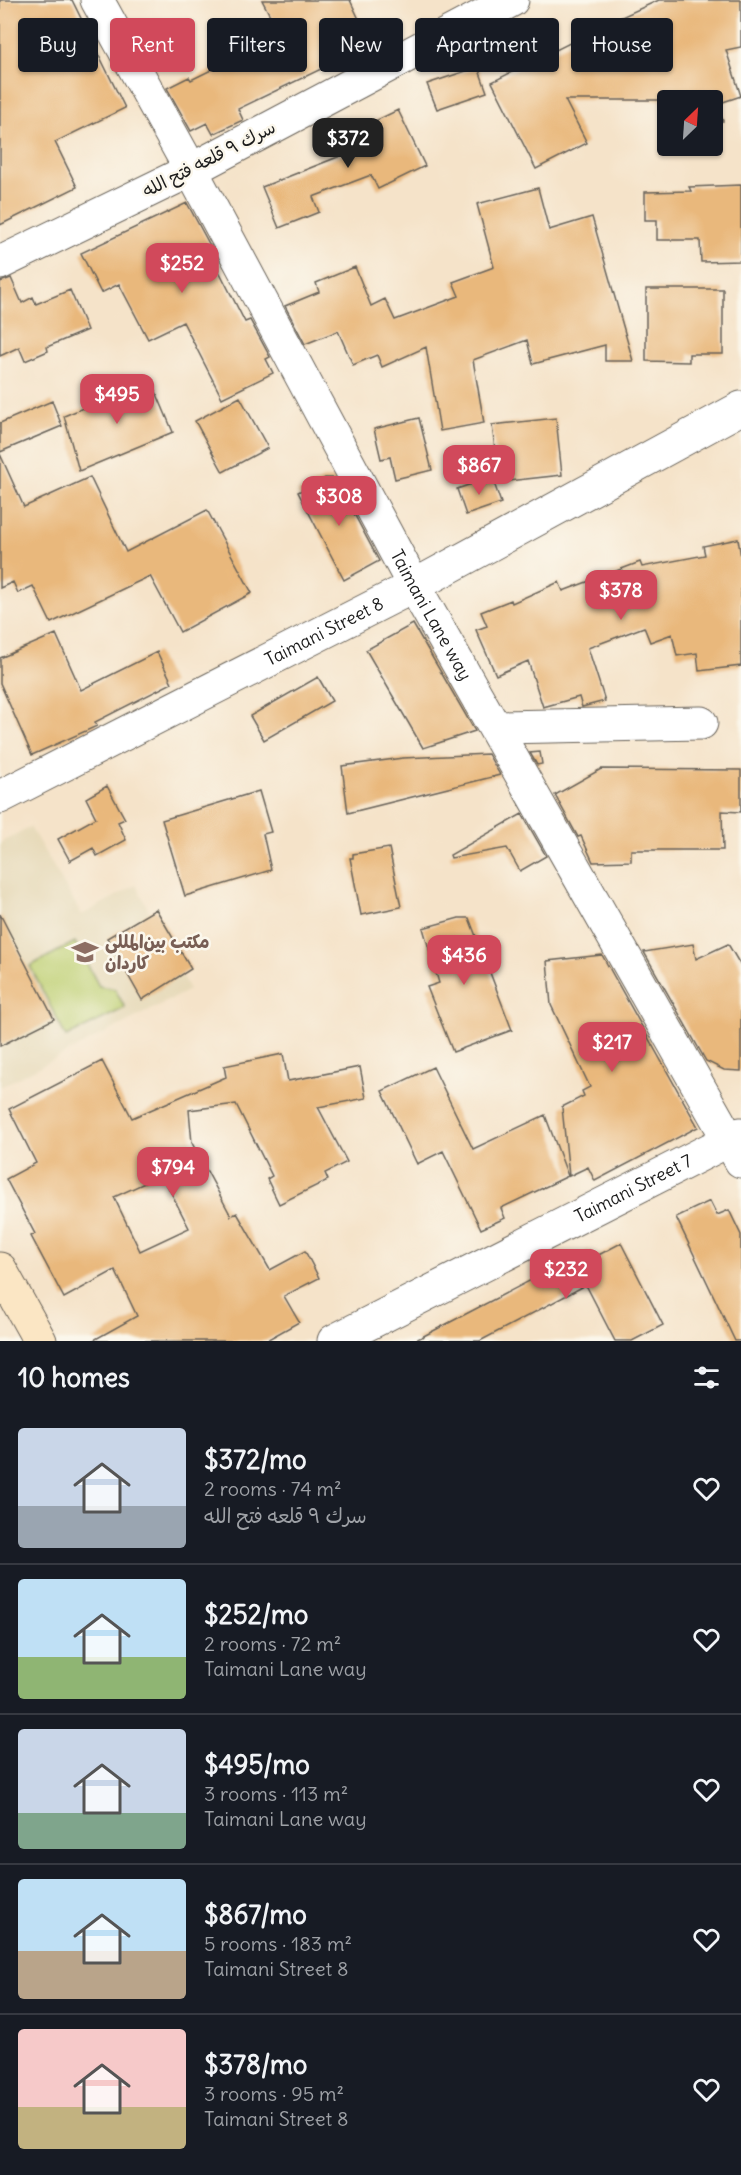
<!DOCTYPE html>
<meta charset="utf-8">
<style>
body{margin:0;font-family:Delius,"Playpen Sans Arabic",sans-serif;background:#242831;color:#f1f3f6;height:100vh;display:flex;flex-direction:column;font-size:22px;white-space:nowrap}
*{box-sizing:border-box;margin:0}
p{font-size:20px;color:#9ea1a6}
.icon{flex:none;width:33px;height:33px;fill:none;stroke:currentColor;stroke-width:2;stroke-linecap:round;stroke-linejoin:round}
.map{position:relative;height:1341px;overflow:hidden}
.side{display:flex;flex-direction:column;background:#171b24;flex:1}
.side>*{flex:none}
.top-card{position:absolute;left:18px;top:18px;width:705px;height:54px;display:flex;gap:12px}
.needle{width:39px;rotate:25deg}
.controls{position:absolute;left:657px;top:90px;display:grid;gap:12px}
.controls a{display:grid;place-items:center;width:66px;height:66px;border-radius:6px;background:#171b24;box-shadow:0 2px 4px #0004;font-size:30px}
.price{position:absolute;translate:-50% -51px;padding:0 14px;border-radius:12px;background:#d1495b;color:#fff;font-size:20px;line-height:39px;filter:drop-shadow(0 2px 3px #0008)}
.price::after{content:'';position:absolute;left:50%;top:36px;width:18px;height:14px;margin-left:-9px;background:inherit;clip-path:polygon(0 0,100% 0,50% 100%)}
.price.active{background:#222;color:#fff}
ul{padding:0;list-style:none}
li{display:flex;align-items:center;gap:18px;height:150px;padding:0 18px}
li+li{border-top:2px solid #363941}
li span{display:grid;place-items:center;flex:none;width:168px;height:120px;border-radius:6px;color:#555}
li>.icon{margin-inline-start:auto}
span .icon{width:72px;height:72px;fill:#fffc;stroke-width:1}
li b{font-size:26px}
h2{display:flex;justify-content:space-between;align-items:center;height:72px;padding:0 18px;font-size:26px}
.pill{padding:0 21px;border-radius:6px;background:#171b24;box-shadow:0 2px 4px #0004;font-size:21px;line-height:54px}
.pill.active{background:#d1495b;color:#fff}
.map>svg:first-child{display:block}
</style>
<div class="map">
<svg width="741" height="1341" viewBox="0 0 741 1341">
<rect width="100%" height="100%" fill="#fbf7ec"/>
<filter id="ink" filterUnits="userSpaceOnUse"><feTurbulence type="fractalNoise" baseFrequency=".0167" numOctaves="2"/><feDisplacementMap in="SourceGraphic" scale="12" xChannelSelector="R" yChannelSelector="G"/><feConvolveMatrix kernelMatrix="1 2 1 2 8 2 1 2 1" color-interpolation-filters="sRGB"/></filter>
<filter id="wash" filterUnits="userSpaceOnUse"><feTurbulence type="fractalNoise" baseFrequency=".008" numOctaves="4" result="noise"/><feDisplacementMap in="SourceGraphic" scale="24" xChannelSelector="R" yChannelSelector="G"/><feGaussianBlur stdDeviation="1.35" result="paint"/><feColorMatrix in="noise" values="0 0 0 0 0 0 0 0 0 0 0 0 0 0 0 0 0 1.4 0 .05"/><feComposite in="paint" operator="in"/></filter>
<g filter="url(#wash)">
<rect width="100%" height="100%" fill="#f5e3c9"/>
<path fill="#e7daba" d="M 30,827 L 82,915 L 136,885 L 189,990 L 0,1087 L 0,843 Z"/>
<path fill="#bdcf71" stroke="#6c7646" stroke-width="1.5" d="M 75,942 L 99,986 L 115,989 L 125,1008 L 66,1037 L 30,966 Z"/>
<g id="blocks">
<path fill="#e9b87c" fill-rule="evenodd" d="M 0,0 L 72,0 L 125,108 L 55,142 L 77,187 L 0,225 Z
M 262,0 L 350,0 L 371,45 L 238,109 L 243,120 L 213,134 L 207,123 L 191,131 L 167,88 L 189,77 L 191,80 L 270,41 L 267,36 L 278,31 Z
M 659,0 L 741,0 L 741,47 L 726,50 L 741,96 L 717,104 L 723,121 L 712,124 L 712,100 L 668,100 L 668,120 L 661,100 L 565,100 L 587,143 L 536,169 L 492,82 L 574,41 L 573,39 Z
M 478,67 L 487,92 L 437,109 L 427,84 Z
M 398,110 L 425,166 L 378,189 L 371,175 L 313,197 L 319,212 L 279,228 L 262,187 L 358,149 L 350,133 Z
M 741,185 L 741,261 L 701,262 L 700,240 L 657,240 L 657,220 L 645,220 L 645,192 L 691,191 L 689,187 Z
M 538,188 L 549,230 L 592,217 L 633,361 L 605,361 L 605,345 L 533,364 L 527,340 L 473,360 L 484,423 L 440,431 L 426,347 L 382,367 L 377,355 L 353,365 L 338,331 L 305,344 L 285,306 L 319,292 L 316,283 L 355,267 L 371,306 L 385,299 L 395,320 L 459,296 L 453,282 L 494,267 L 477,204 Z
M 187,203 L 214,253 L 211,255 L 245,322 L 250,320 L 270,357 L 266,359 L 273,373 L 222,398 L 183,322 L 148,339 L 119,284 L 101,293 L 81,253 Z
M 11,278 L 22,303 L 33,297 L 36,304 L 70,290 L 87,330 L 47,347 L 48,351 L 25,361 L 19,347 L 0,356 L 0,282 Z
M 646,289 L 723,289 L 723,354 L 689,354 L 689,362 L 646,361 Z
M 151,380 L 173,432 L 79,471 L 64,416 Z
M 240,397 L 268,448 L 223,472 L 195,421 Z
M 52,401 L 62,426 L 0,452 L 0,423 Z
M 419,418 L 432,470 L 395,479 L 390,457 L 381,459 L 374,429 Z
M 556,418 L 562,475 L 499,482 L 492,425 Z
M 0,454 L 24,507 L 90,477 L 126,552 L 207,510 L 252,593 L 180,632 L 150,576 L 51,623 L 33,586 L 18,593 L 13,582 L 0,588 Z
M 492,477 L 501,503 L 466,515 L 457,489 Z
M 325,478 L 335,478 L 379,561 L 344,580 L 298,492 Z
M 738,539 L 741,557 L 741,666 L 699,671 L 697,653 L 677,656 L 672,634 L 650,642 L 644,627 L 588,648 L 605,701 L 582,707 L 579,697 L 543,707 L 528,661 L 496,675 L 476,630 L 487,626 L 481,612 L 511,600 L 512,603 L 559,582 L 563,591 L 640,562 L 642,567 L 705,555 L 703,546 Z
M 413,624 L 475,731 L 423,748 L 366,650 Z
M 56,634 L 81,690 L 157,652 L 172,683 L 95,722 L 97,726 L 32,755 L 0,683 L 0,658 Z
M 318,677 L 332,701 L 264,740 L 250,716 Z
M 540,752 L 542,764 L 537,765 L 530,753 Z
M 488,754 L 500,775 L 348,813 L 342,766 L 403,758 Z
M 601,769 L 741,770 L 741,812 L 722,811 L 723,850 L 631,850 L 631,861 L 593,862 L 581,836 L 578,837 L 555,795 Z
M 107,786 L 125,819 L 118,822 L 126,840 L 97,856 L 93,848 L 70,861 L 58,839 L 96,818 L 86,798 Z
M 259,791 L 271,832 L 263,834 L 271,870 L 185,896 L 162,820 Z
M 522,814 L 546,856 L 520,871 L 507,848 L 451,858 L 450,855 Z
M 389,848 L 401,907 L 361,915 L 350,858 L 353,858 L 353,854 Z
M 156,909 L 191,969 L 142,1000 L 107,938 Z
M 0,914 L 54,1019 L 0,1046 Z
M 459,918 L 469,918 L 512,1030 L 453,1052 L 427,987 L 439,983 L 423,928 Z
M 693,944 L 696,959 L 728,944 L 741,966 L 741,1071 L 724,1070 L 706,1061 L 644,952 Z
M 602,955 L 698,1127 L 595,1181 L 588,1167 L 569,1176 L 562,1107 L 584,1096 L 582,1091 L 590,1087 L 551,1005 L 547,961 Z
M 283,1054 L 288,1081 L 360,1067 L 366,1098 L 318,1107 L 347,1162 L 325,1173 L 328,1180 L 279,1204 L 267,1179 L 272,1176 L 236,1104 L 189,1110 L 192,1143 L 231,1216 L 237,1213 L 270,1270 L 305,1251 L 319,1278 L 284,1296 L 299,1322 L 265,1341 L 92,1341 L 137,1316 L 115,1270 L 64,1298 L 31,1236 L 35,1234 L 6,1179 L 36,1163 L 9,1109 L 102,1061 L 132,1118 L 226,1077 L 224,1066 ZM 162,1175 L 189,1228 L 140,1251 L 114,1197 Z
M 433,1067 L 473,1149 L 545,1115 L 568,1176 L 501,1208 L 505,1218 L 481,1229 L 443,1151 L 417,1164 L 382,1091 Z
M 710,1201 L 717,1215 L 729,1210 L 741,1235 L 741,1341 L 735,1341 L 676,1217 Z
M 621,1243 L 663,1325 L 632,1341 L 615,1341 L 586,1285 L 480,1341 L 414,1341 L 589,1250 L 593,1258 Z"/>
</g>
</g>
<g filter="url(#ink)">
<use href="#blocks" fill-opacity="0" stroke="#686259" stroke-width="1.5"/>
<g fill="none" stroke-linecap="round" stroke-linejoin="round">
<g stroke="#686259" stroke-width="35">
<g id="street">
<path id="s1" d="M 97,0 L 191,170 L 414,586 L 741,1161"/>
<path d="M 0,263 L 191,170 L 512,0"/>
<path d="M 495,727 L 701,723"/>
<path id="s2" d="M 0,797 L 414,586 L 741,408"/>
<path id="s3" d="M 334,1341 L 741,1134"/>
</g>
</g>
<g stroke="#686259" stroke-width="35">
<path id="secondary" d="M 0,1269 L 40,1341"/>
</g>
<use href="#street" stroke="#fff" stroke-width="33"/>
<use href="#secondary" stroke="#fbe6c4" stroke-width="33"/>
</g>
</g>
<defs>
<g id="school-bare" transform="scale(2.07)"><path d="M0-5L7-2L0 1L-7-2ZM-4 1L0 2.5L4 1V4Q0 6-4 4Z" fill="#8d6e63" stroke="#fbf7ec" stroke-width="2.5" paint-order="stroke"/></g>
</defs>
<g fill-rule="evenodd">
<use href="#school-bare" x="85" y="952"/>
</g>
<g text-anchor="middle" stroke-width="5" stroke-linejoin="round" paint-order="stroke">
<g font-size="18" fill="#1c1c1c" stroke="#fbf7ec">
<text transform="translate(209 159) rotate(-27)" y="6">سرك ٩ قلعه فتح الله</text>
<text dy="6" stroke="none"><textPath href="#s1" startOffset="700">Taimani Lane way</textPath></text>
<text dy="6" stroke="none"><textPath href="#s2" startOffset="364">Taimani Street 8</textPath></text>
<text dy="6" stroke="none"><textPath href="#s3" startOffset="336">Taimani Street 7</textPath></text>
</g>
<g font-size="18" font-weight="bold" fill="#785e54" stroke="#fbf7ec" text-anchor="start">
<text x="105" y="948">مکتب بین‌المللی<tspan x="105" dy="21">کاردان</tspan></text>
</g>
</g>
</svg>
<div class="controls">
<a><svg class="needle" viewBox="-14 -14 28 28"><path d="M0-13l5 13h-10z" fill="#e53935"/><path d="M0 13l5-13h-10z" fill="#9ea1a6"/></svg></a>
</div>
<b class="price active" style="left:348px;top:169px">$372</b>
<b class="price" style="left:182px;top:294px">$252</b>
<b class="price" style="left:117px;top:425px">$495</b>
<b class="price" style="left:479px;top:496px">$867</b>
<b class="price" style="left:339px;top:527px">$308</b>
<b class="price" style="left:621px;top:621px">$378</b>
<b class="price" style="left:464px;top:986px">$436</b>
<b class="price" style="left:612px;top:1073px">$217</b>
<b class="price" style="left:173px;top:1198px">$794</b>
<b class="price" style="left:566px;top:1300px">$232</b>
<div class="top-card">
<a class="pill">Buy</a>
<a class="pill active">Rent</a>
<a class="pill">Filters</a>
<a class="pill">New</a>
<a class="pill">Apartment</a>
<a class="pill">House</a>
</div>
</div>
<section class="side">
<h2>10 homes<svg class="icon" aria-label="filters" viewBox="0 0 24 24"><path d="M4 7h16M4 17h16"/><circle cx="9" cy="7" r="2"/><circle cx="15" cy="17" r="2"/></svg></h2>
<ul>
<li><span style="background:linear-gradient(#c9d6e8 65%,#9aa5b1 0)"><svg class="icon" aria-label="home" viewBox="0 0 24 24"><path d="M3 11l9-7 9 7M6 9v11h12V9"/></svg></span><div><b>$372/mo</b><p>2 rooms · 74 m²</p><p>سرك ٩ قلعه فتح الله</p></div><svg class="icon" aria-label="heart" viewBox="0 0 24 24"><path d="M12 20l-8-8c-3-5 5-10 8-4 3-6 11-1 8 4z"/></svg></li>
<li><span style="background:linear-gradient(#bfe0f5 65%,#8fb573 0)"><svg class="icon" aria-label="home" viewBox="0 0 24 24"><path d="M3 11l9-7 9 7M6 9v11h12V9"/></svg></span><div><b>$252/mo</b><p>2 rooms · 72 m²</p><p>Taimani Lane way</p></div><svg class="icon" aria-label="heart" viewBox="0 0 24 24"><path d="M12 20l-8-8c-3-5 5-10 8-4 3-6 11-1 8 4z"/></svg></li>
<li><span style="background:linear-gradient(#c9d6e8 70%,#7fa58c 0)"><svg class="icon" aria-label="home" viewBox="0 0 24 24"><path d="M3 11l9-7 9 7M6 9v11h12V9"/></svg></span><div><b>$495/mo</b><p>3 rooms · 113 m²</p><p>Taimani Lane way</p></div><svg class="icon" aria-label="heart" viewBox="0 0 24 24"><path d="M12 20l-8-8c-3-5 5-10 8-4 3-6 11-1 8 4z"/></svg></li>
<li><span style="background:linear-gradient(#bfe0f5 60%,#b9a48a 0)"><svg class="icon" aria-label="home" viewBox="0 0 24 24"><path d="M3 11l9-7 9 7M6 9v11h12V9"/></svg></span><div><b>$867/mo</b><p>5 rooms · 183 m²</p><p>Taimani Street 8</p></div><svg class="icon" aria-label="heart" viewBox="0 0 24 24"><path d="M12 20l-8-8c-3-5 5-10 8-4 3-6 11-1 8 4z"/></svg></li>
<li><span style="background:linear-gradient(#f6c9c9 65%,#c2b280 0)"><svg class="icon" aria-label="home" viewBox="0 0 24 24"><path d="M3 11l9-7 9 7M6 9v11h12V9"/></svg></span><div><b>$378/mo</b><p>3 rooms · 95 m²</p><p>Taimani Street 8</p></div><svg class="icon" aria-label="heart" viewBox="0 0 24 24"><path d="M12 20l-8-8c-3-5 5-10 8-4 3-6 11-1 8 4z"/></svg></li>
</ul>
</section>
